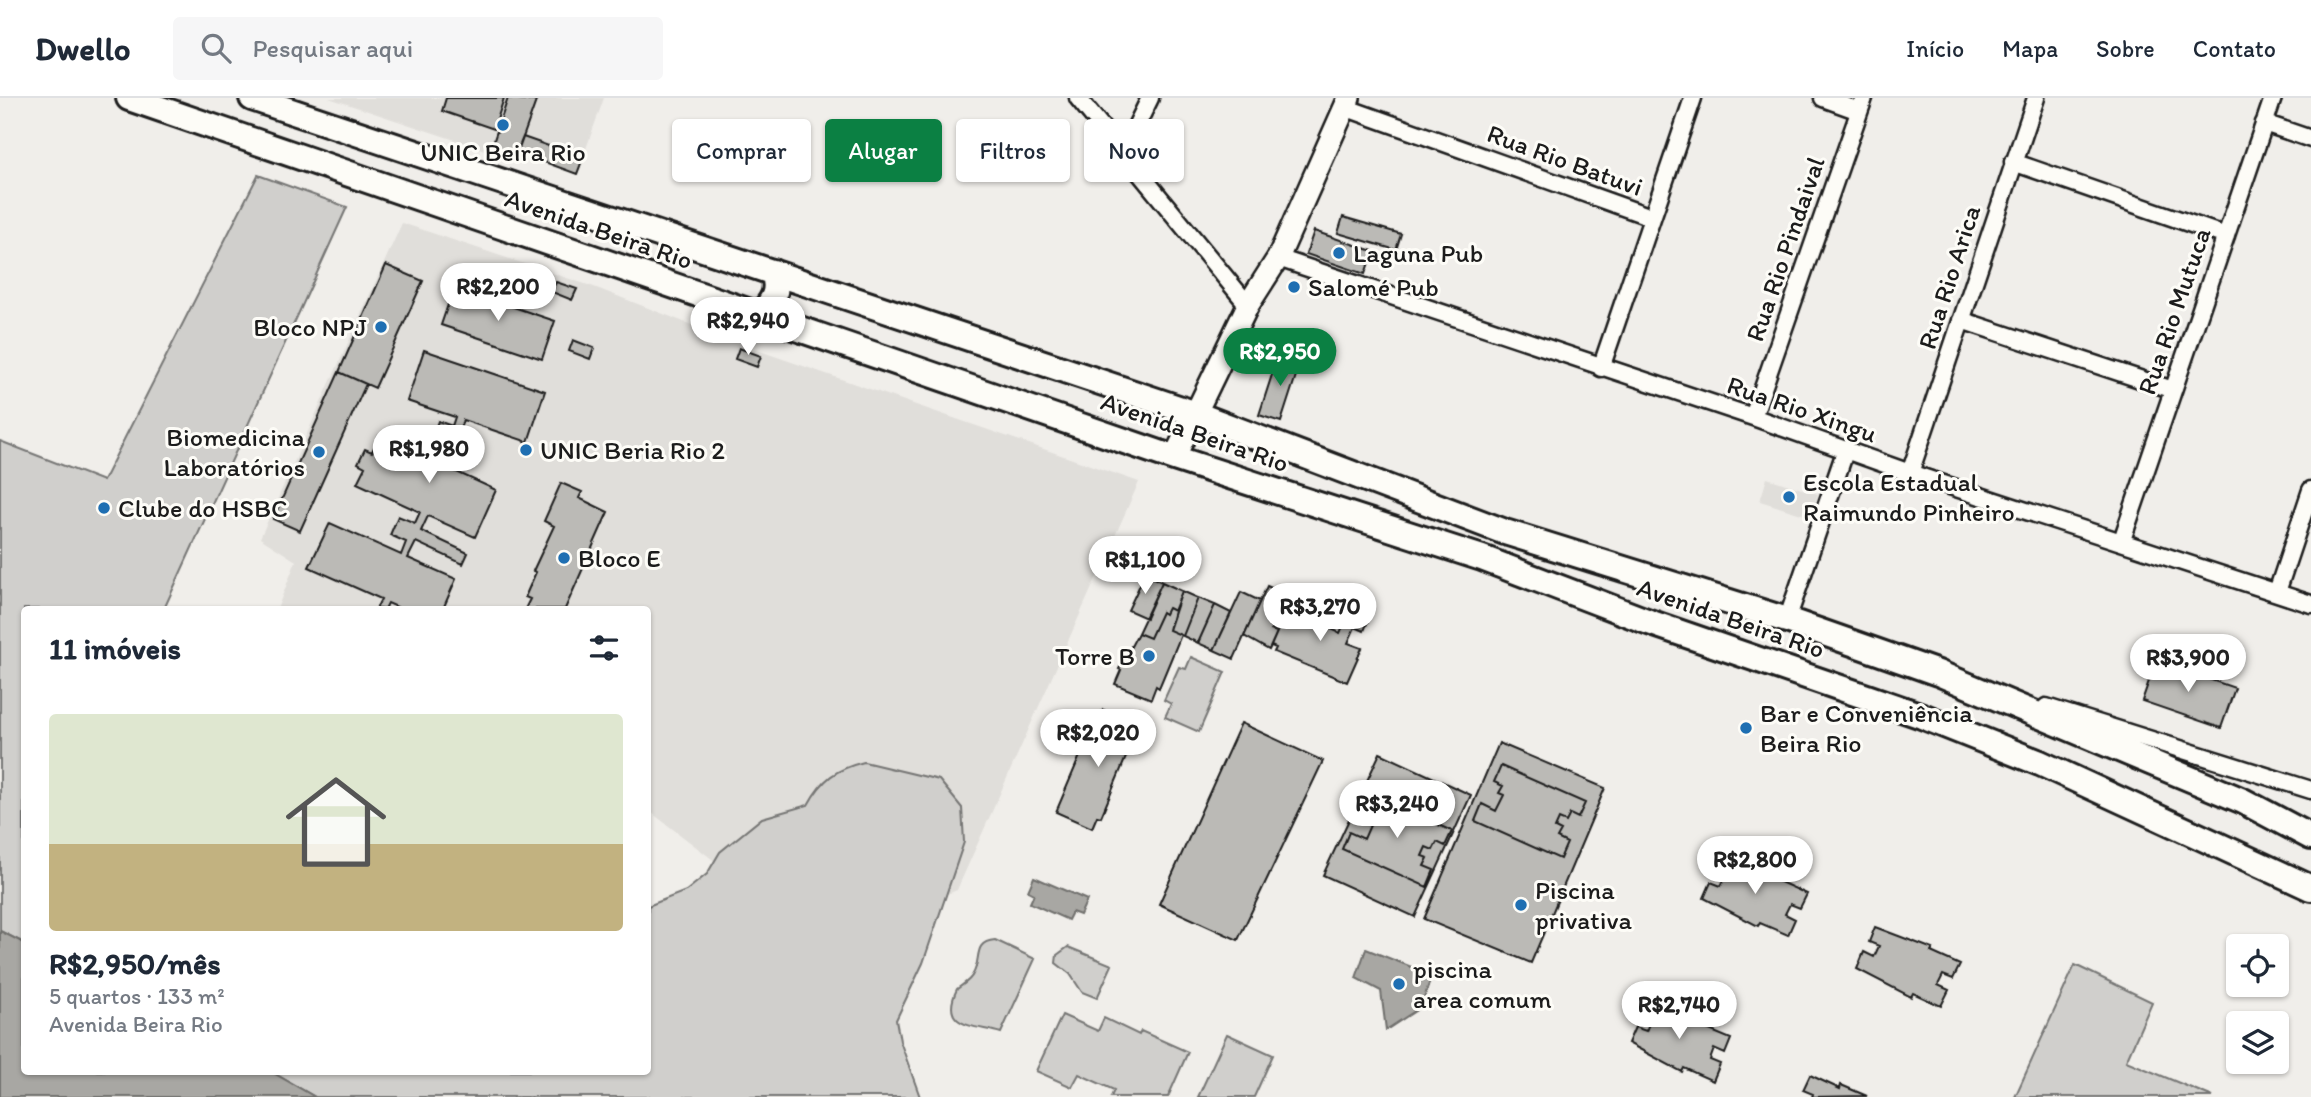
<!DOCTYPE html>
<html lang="pt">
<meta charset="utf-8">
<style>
body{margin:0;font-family:Itim,sans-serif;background:#f6f6f7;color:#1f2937;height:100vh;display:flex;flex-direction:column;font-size:26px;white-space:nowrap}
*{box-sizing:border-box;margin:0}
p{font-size:23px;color:#747a83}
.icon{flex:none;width:38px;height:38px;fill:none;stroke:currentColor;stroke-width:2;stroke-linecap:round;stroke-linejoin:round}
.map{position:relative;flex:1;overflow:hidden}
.sheet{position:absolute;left:21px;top:508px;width:630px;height:469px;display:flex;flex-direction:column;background:#fff;border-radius:7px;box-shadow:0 2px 5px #0004}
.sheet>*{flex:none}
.guide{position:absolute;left:672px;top:21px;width:665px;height:63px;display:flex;gap:14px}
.tools{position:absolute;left:2226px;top:836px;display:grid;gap:14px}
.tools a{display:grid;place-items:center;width:63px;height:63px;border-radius:7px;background:#fff;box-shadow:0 2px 5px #0004;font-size:35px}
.price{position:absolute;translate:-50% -60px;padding:0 16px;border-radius:24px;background:#fff;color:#222;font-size:23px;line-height:46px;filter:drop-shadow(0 2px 4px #0008)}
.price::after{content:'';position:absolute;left:50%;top:42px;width:21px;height:16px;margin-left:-10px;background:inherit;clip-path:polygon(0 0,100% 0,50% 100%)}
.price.active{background:#0b8043;color:#fff}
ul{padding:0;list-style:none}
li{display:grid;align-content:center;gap:14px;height:371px;padding:0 28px}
li span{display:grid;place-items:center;height:217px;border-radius:7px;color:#555}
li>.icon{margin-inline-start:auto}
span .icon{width:126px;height:126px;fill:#fffc;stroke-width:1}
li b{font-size:30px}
h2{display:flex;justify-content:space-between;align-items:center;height:84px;padding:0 28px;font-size:30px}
.pill{padding:0 24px;border-radius:7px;background:#fff;box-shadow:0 2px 5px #0004;font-size:24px;line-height:63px}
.pill.active{background:#0b8043;color:#fff}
header{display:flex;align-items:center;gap:42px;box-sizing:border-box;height:98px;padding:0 35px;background:#fff;border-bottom:2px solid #e0e1e3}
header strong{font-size:33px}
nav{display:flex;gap:38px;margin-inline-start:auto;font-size:24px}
.search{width:490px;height:63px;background:#f6f6f7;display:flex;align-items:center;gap:18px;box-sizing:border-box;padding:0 24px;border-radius:7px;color:#747a83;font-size:26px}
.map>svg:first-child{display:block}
</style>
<header>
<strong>Dwello</strong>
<div class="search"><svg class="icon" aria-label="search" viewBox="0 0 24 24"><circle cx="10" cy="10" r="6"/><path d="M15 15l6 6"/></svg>Pesquisar aqui</div>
<nav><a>Início</a><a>Mapa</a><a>Sobre</a><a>Contato</a></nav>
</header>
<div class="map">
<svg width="2311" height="999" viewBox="0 0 2311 999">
<rect width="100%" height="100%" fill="#f0eeea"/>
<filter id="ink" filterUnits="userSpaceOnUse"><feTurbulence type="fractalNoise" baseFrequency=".0143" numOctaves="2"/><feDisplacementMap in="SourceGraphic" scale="14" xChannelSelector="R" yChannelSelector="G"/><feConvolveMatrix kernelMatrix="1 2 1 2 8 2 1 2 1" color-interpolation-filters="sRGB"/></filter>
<g filter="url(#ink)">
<path fill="#e0deda" d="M 329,0 L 604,0 L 577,76 L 518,54 L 515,62 Z
M 402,125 L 594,189 L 751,250 L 1139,384 L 957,792 L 824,847 L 648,712 L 648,511 L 277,511 L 296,463 L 260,440 Z
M 1767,380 L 1818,396 L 1811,419 L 1760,403 Z"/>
<path fill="#d0cfcc" stroke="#767674" stroke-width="2" d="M 258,77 L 347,109 L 164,511 L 24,511 L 24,845 L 0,833 L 0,343 L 103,383 Z
M 1191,559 L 1225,574 L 1199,634 L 1165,619 L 1171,606 L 1164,602 L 1179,569 L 1186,571 Z
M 864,664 L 939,682 L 962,710 L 964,744 L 923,865 L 896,922 L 900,943 L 920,999 L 315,999 L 270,973 L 648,973 L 648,808 L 686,793 L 707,776 L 720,754 L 762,720 L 808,707 C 822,681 836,671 864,664 Z
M 995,842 L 1035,861 L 1001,935 C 977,927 938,931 957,891 C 963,886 970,883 973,876 C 982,861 972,844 995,842 Z
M 1068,849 L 1112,867 L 1097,900 L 1082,894 L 1070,876 L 1056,865 L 1057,857 Z
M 2075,867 L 2152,904 L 2126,963 L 2213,999 L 2015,999 Z
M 1062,917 L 1098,933 L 1104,920 L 1139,937 L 1141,933 L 1188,954 L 1168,999 L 1111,999 L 1114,992 L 1079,976 L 1072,989 L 1036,973 Z
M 1227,936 L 1273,957 L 1254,999 L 1198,999 Z"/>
<path fill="#a8a7a3" stroke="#706f6d" stroke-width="2" d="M 1034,779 L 1087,802 L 1080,817 L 1072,814 L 1068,822 L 1030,805 L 1034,796 L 1028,793 Z
M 0,833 L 24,845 L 24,973 L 270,973 L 315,999 L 0,999 Z
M 1366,851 L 1432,877 L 1421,909 L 1386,932 L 1381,893 L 1356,880 Z"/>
<path fill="#bbbab6" stroke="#1c1c1c" stroke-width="2" d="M 446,0 L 504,0 L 494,31 L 442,13 Z
M 508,0 L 536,3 L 515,62 L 496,55 L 492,48 Z
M 523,39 L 583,60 L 577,76 L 517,54 Z
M 1343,119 L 1401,136 L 1396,152 L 1338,135 Z
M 1314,133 L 1373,153 L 1365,176 L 1306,156 Z
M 386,167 L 423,183 L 375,290 L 339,274 Z
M 556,184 L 577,191 L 572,202 L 552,194 Z
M 454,189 L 555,223 L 542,261 L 441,227 Z
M 573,242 L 594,250 L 590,261 L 569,253 Z
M 739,250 L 761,258 L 757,269 L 735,261 Z
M 424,252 L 545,293 L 528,344 L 463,322 L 460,331 L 464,332 L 460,343 L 456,342 L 450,371 L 496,392 L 475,439 L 428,418 L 421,433 L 468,455 L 463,466 L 416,444 L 408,460 L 456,481 L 443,511 L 396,511 L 397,509 L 388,505 L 385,511 L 376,511 L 381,501 L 309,469 L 330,425 L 401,457 L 406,444 L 390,437 L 398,418 L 415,425 L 420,414 L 357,385 L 365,369 L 358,365 L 365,351 L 372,354 L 379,338 L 442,367 L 448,339 L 434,334 L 438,323 L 452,328 L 455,319 L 407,303 Z
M 1279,255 L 1301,262 L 1281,324 L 1259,317 Z
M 339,274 L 366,286 L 300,433 L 273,421 Z
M 561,385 L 582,394 L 579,400 L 608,414 L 565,511 L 525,511 L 530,501 L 525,499 L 536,474 L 533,473 L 554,428 L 544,423 Z
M 1145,476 L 1162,484 L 1146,520 L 1128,512 Z
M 1162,484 L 1182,493 L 1174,513 L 1168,510 L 1165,516 L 1162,514 L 1150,540 L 1138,535 Z
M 1267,488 L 1292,499 L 1279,528 L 1273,526 L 1271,532 L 1277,534 L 1269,552 L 1244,538 Z
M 1182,493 L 1198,500 L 1183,538 L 1169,532 Z
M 1241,494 L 1260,503 L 1234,561 L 1214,552 Z
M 1198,500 L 1215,507 L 1198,545 L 1183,538 Z
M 1215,507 L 1231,515 L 1214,552 L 1198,545 Z
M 1168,510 L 1174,513 L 1169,532 L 1181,537 L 1159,590 L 1156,588 L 1151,601 L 1115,586 L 1121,572 L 1119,571 L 1138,535 L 1150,540 L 1162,514 L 1165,516 Z
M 1351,510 L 1370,518 L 1364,533 L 1355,529 L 1348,545 L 1362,550 L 1347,584 L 1274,554 L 1276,550 L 1271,548 L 1277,534 L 1271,532 L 1273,526 L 1279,528 L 1287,511 L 1340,535 Z
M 2156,563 L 2235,590 L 2221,630 L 2142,603 Z
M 1103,612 L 1139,628 L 1101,719 L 1097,718 L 1092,730 L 1056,714 L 1094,625 L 1097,626 Z
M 1241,625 L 1323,663 L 1238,842 L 1159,806 Z
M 1499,645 L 1605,690 L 1531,865 L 1424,821 Z
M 1380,655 L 1471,697 L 1415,819 L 1323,777 Z
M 1501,668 L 1585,705 L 1578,720 L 1570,716 L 1566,724 L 1559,721 L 1555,730 L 1561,733 L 1557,740 L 1567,745 L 1560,761 L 1475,723 L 1482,706 L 1496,713 L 1504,697 L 1499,695 L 1503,688 L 1494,684 Z
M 1368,696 L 1452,733 L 1445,748 L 1437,744 L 1433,752 L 1426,749 L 1422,758 L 1428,760 L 1424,768 L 1434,772 L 1427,789 L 1342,751 L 1349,734 L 1364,741 L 1371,725 L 1367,723 L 1370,715 L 1361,711 Z
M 1722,759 L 1779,779 L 1778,783 L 1807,796 L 1800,810 L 1790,806 L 1785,816 L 1795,821 L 1788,837 L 1760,825 L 1758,828 L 1704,800 L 1711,784 L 1721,788 L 1726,778 L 1716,773 Z
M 1875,829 L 1933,851 L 1931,854 L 1960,867 L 1953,881 L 1943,877 L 1938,887 L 1949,892 L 1941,908 L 1913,895 L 1911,899 L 1857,871 L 1864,854 L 1874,859 L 1879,848 L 1869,844 Z
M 1647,904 L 1704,925 L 1702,929 L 1731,941 L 1725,956 L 1714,951 L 1710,962 L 1720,966 L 1713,983 L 1684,970 L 1682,974 L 1628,945 L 1635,929 L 1646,933 L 1650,923 L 1640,919 Z
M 1810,977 L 1840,991 L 1841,987 L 1867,998 L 1812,999 L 1813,996 L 1803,992 Z"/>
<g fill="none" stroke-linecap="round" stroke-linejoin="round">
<g stroke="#1c1c1c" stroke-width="21">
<path id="minor" d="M 1078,0 L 1248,207
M 1823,0 L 1859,13
M 1344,9 L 1651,119
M 2264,25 L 2311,41
M 1123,55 L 1150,0
M 2013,64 L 2226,138
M 1278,160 L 1753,319 L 1910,375 L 2311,506
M 1961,222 L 2173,292
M 1601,270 L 1693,0
M 1753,319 L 1864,0
M 1910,375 L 2036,0
M 2122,442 L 2273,0
M 2277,494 L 2311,392
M 1787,522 L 1846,351
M 2046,609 L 2311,692"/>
</g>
<g stroke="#1c1c1c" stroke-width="26">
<path id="secondary" d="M 1174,360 L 1248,207 L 1278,160 L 1349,0"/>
</g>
<g stroke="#1c1c1c" stroke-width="30">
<path id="primary" d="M 129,0 L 1174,360 L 1482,460 L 1649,524 L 1922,618 L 2040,665 L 2311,790
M 252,0 L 1193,315 L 1505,434 L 1787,522 L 1938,575 L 2243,703 L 2311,739
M 760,217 C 773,203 780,193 773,174"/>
</g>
<use href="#minor" stroke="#fdfcf7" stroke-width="16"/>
<use href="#secondary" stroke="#fdfcf7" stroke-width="21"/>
<use href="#primary" stroke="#fdfcf7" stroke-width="24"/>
</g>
</g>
<g fill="#1f6fb2" stroke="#fdfcf7" stroke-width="2.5">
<circle cx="503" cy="27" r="7"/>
<circle cx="1339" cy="155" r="7"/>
<circle cx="1294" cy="189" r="7"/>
<circle cx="381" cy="229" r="7"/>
<circle cx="526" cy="352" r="7"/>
<circle cx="319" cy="354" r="7"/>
<circle cx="1789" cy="399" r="7"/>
<circle cx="104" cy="410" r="7"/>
<circle cx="564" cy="460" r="7"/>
<circle cx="1149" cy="558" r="7"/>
<circle cx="1746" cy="630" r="7"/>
<circle cx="1521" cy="807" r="7"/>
<circle cx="1399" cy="886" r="7"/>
</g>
<g text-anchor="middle" stroke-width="6" stroke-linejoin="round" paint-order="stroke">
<g font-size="26" fill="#1c1c1c" stroke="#fdfcf7" text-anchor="start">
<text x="503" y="63" text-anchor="middle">UNIC Beira Rio</text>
<text x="1353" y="164">Laguna Pub</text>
<text x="1308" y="198">Salomé Pub</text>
<text x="367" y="238" text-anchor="end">Bloco NPJ</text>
<text x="305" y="348" text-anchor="end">Biomedicina<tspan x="305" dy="30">Laboratórios</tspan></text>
<text x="540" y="361">UNIC Beria Rio 2</text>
<text x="1803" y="393">Escola Estadual<tspan x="1803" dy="30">Raimundo Pinheiro</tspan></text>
<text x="118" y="419">Clube do HSBC</text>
<text x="578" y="469">Bloco E</text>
<text x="1135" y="567" text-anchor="end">Torre B</text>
<text x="1760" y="624">Bar e Conveniência<tspan x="1760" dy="30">Beira Rio</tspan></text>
<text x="1535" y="801">Piscina<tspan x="1535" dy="30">privativa</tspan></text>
<text x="1413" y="880">piscina<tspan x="1413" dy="30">area comum</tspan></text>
</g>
<g font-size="26" fill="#1c1c1c" stroke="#fdfcf7">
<text transform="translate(1565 62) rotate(20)" y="9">Rua Rio Batuvi</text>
<text transform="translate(599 131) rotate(19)" y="9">Avenida Beira Rio</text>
<text transform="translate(1785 151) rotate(-71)" y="9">Rua Rio Pindaival</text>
<text transform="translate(1949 179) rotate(-72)" y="9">Rua Rio Arica</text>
<text transform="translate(2174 213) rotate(-71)" y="9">Rua Rio Mutuca</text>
<text transform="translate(1802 311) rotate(19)" y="9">Rua Rio Xingu</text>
<text transform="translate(1195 334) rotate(19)" y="9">Avenida Beira Rio</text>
<text transform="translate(1731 520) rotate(19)" y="9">Avenida Beira Rio</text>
</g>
</g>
</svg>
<div class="tools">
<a><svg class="icon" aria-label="locate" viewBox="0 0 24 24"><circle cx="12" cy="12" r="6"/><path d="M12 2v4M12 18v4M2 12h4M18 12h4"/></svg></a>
<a><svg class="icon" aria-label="layers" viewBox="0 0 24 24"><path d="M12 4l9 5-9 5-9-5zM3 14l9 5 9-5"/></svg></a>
</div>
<b class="price" style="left:498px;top:225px">R$2,200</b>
<b class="price" style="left:748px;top:259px">R$2,940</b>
<b class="price active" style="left:1280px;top:290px">R$2,950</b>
<b class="price" style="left:429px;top:387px">R$1,980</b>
<b class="price" style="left:1145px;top:498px">R$1,100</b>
<b class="price" style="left:1320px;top:545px">R$3,270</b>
<b class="price" style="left:2188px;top:596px">R$3,900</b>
<b class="price" style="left:1098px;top:671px">R$2,020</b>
<b class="price" style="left:1397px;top:742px">R$3,240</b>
<b class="price" style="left:1755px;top:798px">R$2,800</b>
<b class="price" style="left:1679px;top:943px">R$2,740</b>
<div class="guide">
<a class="pill">Comprar</a>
<a class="pill active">Alugar</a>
<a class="pill">Filtros</a>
<a class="pill">Novo</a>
</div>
<section class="sheet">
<h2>11 imóveis<svg class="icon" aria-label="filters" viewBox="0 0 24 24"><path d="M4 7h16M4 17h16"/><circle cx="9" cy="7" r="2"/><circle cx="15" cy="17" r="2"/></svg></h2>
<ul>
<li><span style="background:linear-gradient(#dfe7d0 60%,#c2b280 0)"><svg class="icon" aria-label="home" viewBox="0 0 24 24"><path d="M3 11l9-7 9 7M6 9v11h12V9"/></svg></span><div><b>R$2,950/mês</b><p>5 quartos · 133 m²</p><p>Avenida Beira Rio</p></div></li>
</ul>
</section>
</div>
